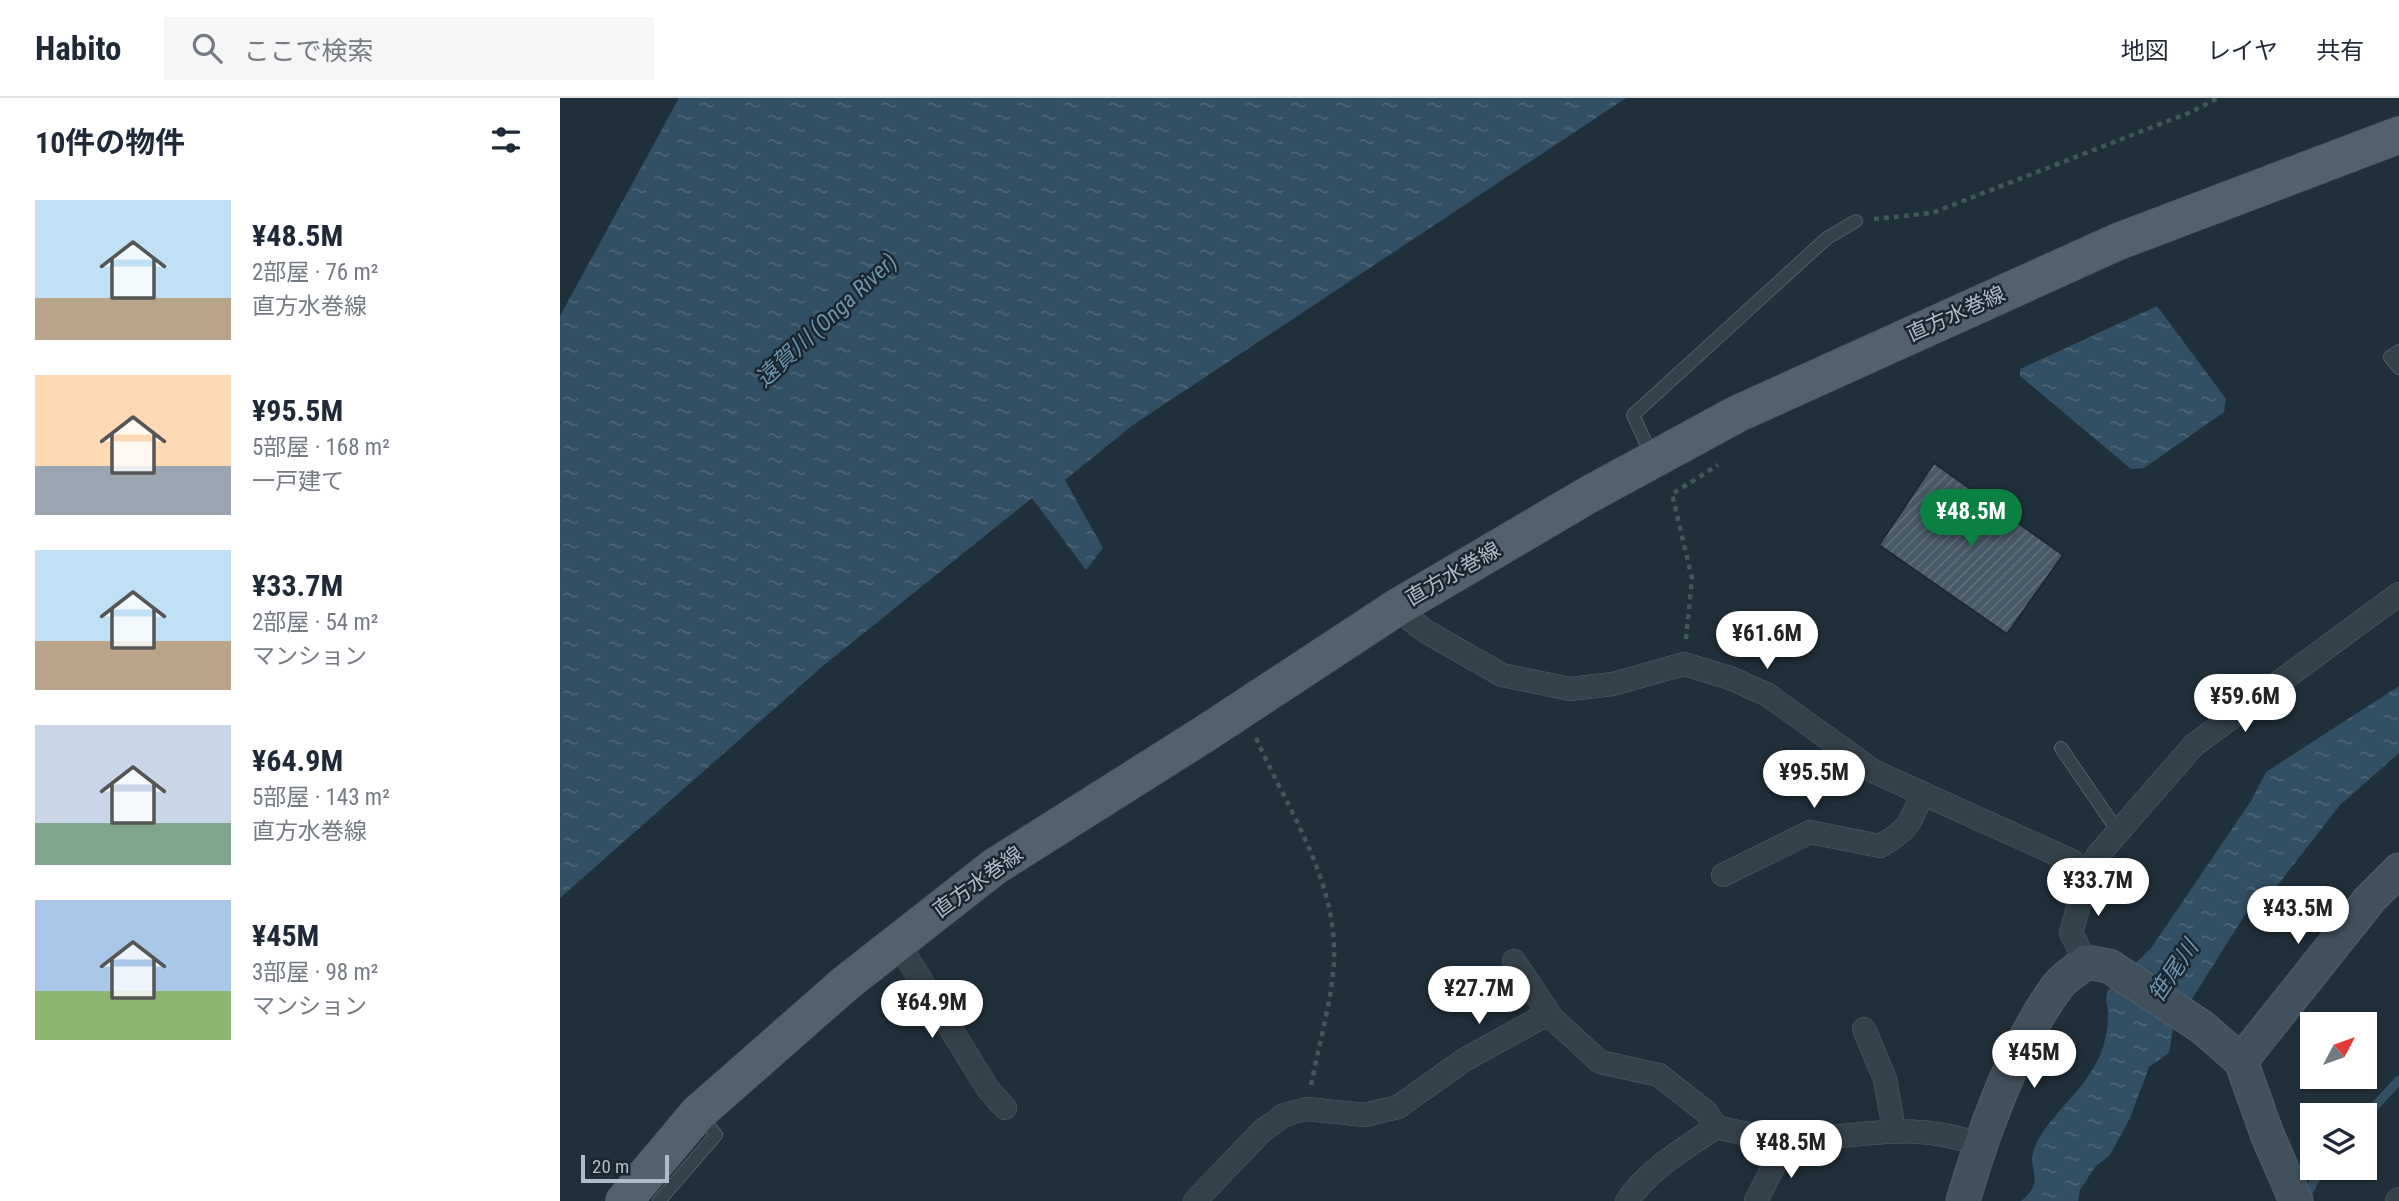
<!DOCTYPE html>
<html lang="ja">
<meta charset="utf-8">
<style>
body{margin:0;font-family:"Roboto Condensed","Noto Sans JP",sans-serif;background:#f6f6f7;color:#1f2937;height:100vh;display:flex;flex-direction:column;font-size:26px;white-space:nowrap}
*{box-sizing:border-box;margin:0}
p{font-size:23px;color:#747a83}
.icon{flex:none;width:38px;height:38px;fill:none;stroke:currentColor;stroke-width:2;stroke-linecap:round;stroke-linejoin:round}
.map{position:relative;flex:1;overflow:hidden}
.panel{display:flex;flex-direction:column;background:#fff;width:560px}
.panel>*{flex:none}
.needle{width:46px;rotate:49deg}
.tools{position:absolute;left:1740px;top:914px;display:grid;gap:14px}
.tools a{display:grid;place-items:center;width:77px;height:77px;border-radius:0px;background:#fff;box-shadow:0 2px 5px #0004;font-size:35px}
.scale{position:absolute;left:21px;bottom:18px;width:88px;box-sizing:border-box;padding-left:7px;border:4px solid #afbcc7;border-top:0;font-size:19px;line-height:24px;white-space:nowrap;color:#afbcc7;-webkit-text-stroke:5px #1a2630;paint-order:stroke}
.price{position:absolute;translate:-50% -60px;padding:0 16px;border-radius:24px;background:#fff;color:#222;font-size:23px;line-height:46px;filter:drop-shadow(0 2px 4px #0008)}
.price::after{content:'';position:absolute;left:50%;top:42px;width:21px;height:16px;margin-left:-10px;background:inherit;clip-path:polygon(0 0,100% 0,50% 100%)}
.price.on{background:#0b8043;color:#fff}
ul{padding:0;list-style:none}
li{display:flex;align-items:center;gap:21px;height:175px;padding:0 35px}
li span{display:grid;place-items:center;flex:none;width:196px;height:140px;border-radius:0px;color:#555}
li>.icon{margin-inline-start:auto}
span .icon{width:84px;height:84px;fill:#fffc;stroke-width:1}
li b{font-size:30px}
h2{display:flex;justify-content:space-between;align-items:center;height:84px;padding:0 35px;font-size:30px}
header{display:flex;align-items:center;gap:42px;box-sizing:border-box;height:98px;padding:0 35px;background:#fff;border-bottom:2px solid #e0e1e3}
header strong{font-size:33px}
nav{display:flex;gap:38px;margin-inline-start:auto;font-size:24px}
.search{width:490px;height:63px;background:#f6f6f7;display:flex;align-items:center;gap:18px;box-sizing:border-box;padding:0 24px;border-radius:0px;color:#747a83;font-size:26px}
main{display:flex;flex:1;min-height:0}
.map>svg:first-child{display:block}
</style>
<header>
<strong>Habito</strong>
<div class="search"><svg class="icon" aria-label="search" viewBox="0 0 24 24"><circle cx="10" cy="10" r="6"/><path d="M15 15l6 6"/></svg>ここで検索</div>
<nav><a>地図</a><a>レイヤ</a><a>共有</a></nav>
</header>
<main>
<section class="panel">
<h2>10件の物件<svg class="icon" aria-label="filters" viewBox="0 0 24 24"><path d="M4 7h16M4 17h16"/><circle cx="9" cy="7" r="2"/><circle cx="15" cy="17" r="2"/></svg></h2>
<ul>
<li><span style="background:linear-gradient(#bfe0f5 70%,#b9a48a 0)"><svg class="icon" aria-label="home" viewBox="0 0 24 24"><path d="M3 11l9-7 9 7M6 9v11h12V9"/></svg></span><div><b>¥48.5M</b><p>2部屋 · 76 m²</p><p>直方水巻線</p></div></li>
<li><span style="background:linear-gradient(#ffd9b3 65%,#9aa5b1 0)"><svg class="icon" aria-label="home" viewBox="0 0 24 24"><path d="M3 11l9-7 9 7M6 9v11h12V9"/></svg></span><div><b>¥95.5M</b><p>5部屋 · 168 m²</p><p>一戸建て</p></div></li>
<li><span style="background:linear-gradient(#bfe0f5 65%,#b9a48a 0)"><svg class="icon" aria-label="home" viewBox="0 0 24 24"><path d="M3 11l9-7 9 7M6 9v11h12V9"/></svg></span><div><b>¥33.7M</b><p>2部屋 · 54 m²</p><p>マンション</p></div></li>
<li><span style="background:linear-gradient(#c9d6e8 70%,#7fa58c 0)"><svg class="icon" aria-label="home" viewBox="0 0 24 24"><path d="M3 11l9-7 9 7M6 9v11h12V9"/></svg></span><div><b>¥64.9M</b><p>5部屋 · 143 m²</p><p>直方水巻線</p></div></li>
<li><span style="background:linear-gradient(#a9c7e8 65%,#8fb573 0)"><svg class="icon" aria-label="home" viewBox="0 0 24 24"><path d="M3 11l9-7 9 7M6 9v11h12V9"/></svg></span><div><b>¥45M</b><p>3部屋 · 98 m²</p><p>マンション</p></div></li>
</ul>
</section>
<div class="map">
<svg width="1839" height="1103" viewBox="0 0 1839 1103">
<defs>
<pattern id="water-ripples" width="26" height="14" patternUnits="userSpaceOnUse" patternTransform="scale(1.75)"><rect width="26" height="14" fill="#334f63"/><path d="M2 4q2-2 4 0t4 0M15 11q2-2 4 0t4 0" fill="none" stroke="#4e6678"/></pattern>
<pattern id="building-hatch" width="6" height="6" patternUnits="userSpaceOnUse" patternTransform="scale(1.75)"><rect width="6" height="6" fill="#485a67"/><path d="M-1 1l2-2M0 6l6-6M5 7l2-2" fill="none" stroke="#60707b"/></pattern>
</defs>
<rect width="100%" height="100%" fill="#20303b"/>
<path fill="url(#water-ripples)" d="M 119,0 L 1066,0 L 573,327 L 505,382 L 543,450 L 526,472 L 472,400 L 264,567 L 0,800 L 0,218 Z
M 1597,208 L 1666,301 L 1664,314 L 1584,370 L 1571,371 L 1460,278 L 1460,271 Z
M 1839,588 L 1839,655 L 1780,707 L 1695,816 L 1688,812 L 1613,931 L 1609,955 L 1589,969 L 1570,1020 L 1550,1057 L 1535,1069 L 1520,1092 L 1518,1103 L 1461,1103 C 1490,1079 1461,1073 1478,1042 C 1497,1009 1531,987 1543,949 C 1546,939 1548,928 1548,917 C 1548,907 1544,901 1548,892 L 1591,850 L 1691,703 L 1706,674 Z"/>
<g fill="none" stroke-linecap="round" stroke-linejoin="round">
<path stroke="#334f63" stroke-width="9" d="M 1804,1020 L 1839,982
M 1745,1101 L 1761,1069"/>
</g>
<path fill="url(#building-hatch)" stroke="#1c2832" stroke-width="2" d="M 1374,365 L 1503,457 L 1447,536 L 1319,447 Z"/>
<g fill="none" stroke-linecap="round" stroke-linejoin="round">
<g stroke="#525f69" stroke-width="14">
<path id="lane" d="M 1839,253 L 1830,259 L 1839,270
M 1092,358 L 1073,317 L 1267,140 L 1296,123
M 1501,650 L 1557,732
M 99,1103 L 156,1037 L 141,1018"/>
</g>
<g stroke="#525f69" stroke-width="24">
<path id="street" d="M 836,510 L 865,533 L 942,577 L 1010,591 L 1053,586 L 1124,566 L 1170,580 L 1208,597 L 1313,673 L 1512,763 L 1527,777
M 1163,777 L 1250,734 L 1320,748 C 1347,733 1352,724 1362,695
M 338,845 L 428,991 L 445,1010
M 954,863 L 992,920
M 1526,864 L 1511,835 L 1527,777 L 1538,757 L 1634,647 L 1839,496
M 1304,931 L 1325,981 L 1334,1032
M 635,1103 L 702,1033 L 724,1017 L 747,1011 L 805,1017 L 838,1009 L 904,962 L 982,919 L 992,920 L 1040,964 L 1099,977 L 1146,1014 L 1156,1029 C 1180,1034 1205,1042 1230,1042 C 1299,1040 1351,1021 1420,1047
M 1067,1103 C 1090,1070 1124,1051 1156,1029
M 1196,1103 L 1227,1042
M 1837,1103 L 1839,1101"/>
</g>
<g stroke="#525f69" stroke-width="35">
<path id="secondary" d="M 1681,963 L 1810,801 L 1839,772
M 1403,1103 C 1423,1035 1455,946 1497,889 C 1504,879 1517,872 1526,864 L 1549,868 L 1642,929 L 1681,963 L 1707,1036 L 1736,1103"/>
</g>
<g stroke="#414d57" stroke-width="38">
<path id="primary" d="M 64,1103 L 138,1015 L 286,885 L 434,769 L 646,635 L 836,510 L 1028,397 L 1177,316 L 1557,144 L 1839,37"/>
</g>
<path stroke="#405857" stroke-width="4.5" stroke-dasharray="5 5" stroke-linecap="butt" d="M 1314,121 L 1372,115 L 1631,14 L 1658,0
M 1126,541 L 1132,480 L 1112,396 L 1158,367
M 696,640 C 727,710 777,782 774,861 C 773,899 758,949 751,988"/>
<use href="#lane" stroke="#34424b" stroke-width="12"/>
<use href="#street" stroke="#34424b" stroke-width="23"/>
<use href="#secondary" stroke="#42515e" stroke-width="33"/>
<use href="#primary" stroke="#52616b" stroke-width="37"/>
</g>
<g text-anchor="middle" stroke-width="5" stroke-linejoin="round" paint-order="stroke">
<g font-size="21" fill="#afbcc7" stroke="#1a2630">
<text transform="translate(1396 216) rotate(-24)" y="7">直方水巻線</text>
<text transform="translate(893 476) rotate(-30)" y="7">直方水巻線</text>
<text transform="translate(418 784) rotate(-36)" y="7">直方水巻線</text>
</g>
<g font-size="23" font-style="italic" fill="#6e93ac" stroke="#1a2630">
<text transform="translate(266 222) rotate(-43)" y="8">遠賀川 (Onga River)</text>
<text transform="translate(1613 873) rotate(-56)" y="8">笹尾川</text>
</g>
</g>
</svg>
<div class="tools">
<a><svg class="needle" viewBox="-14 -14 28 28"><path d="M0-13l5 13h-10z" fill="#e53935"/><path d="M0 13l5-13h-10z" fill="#747a83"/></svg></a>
<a><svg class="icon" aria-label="layers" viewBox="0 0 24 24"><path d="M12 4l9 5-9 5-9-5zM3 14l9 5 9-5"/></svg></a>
</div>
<div class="scale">20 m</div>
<b class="price on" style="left:1411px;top:451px">¥48.5M</b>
<b class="price" style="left:1207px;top:573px">¥61.6M</b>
<b class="price" style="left:1685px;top:636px">¥59.6M</b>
<b class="price" style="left:1254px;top:712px">¥95.5M</b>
<b class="price" style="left:1538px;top:820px">¥33.7M</b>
<b class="price" style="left:1738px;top:848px">¥43.5M</b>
<b class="price" style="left:919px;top:928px">¥27.7M</b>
<b class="price" style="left:372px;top:942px">¥64.9M</b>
<b class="price" style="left:1474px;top:992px">¥45M</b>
<b class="price" style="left:1231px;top:1082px">¥48.5M</b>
</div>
</main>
